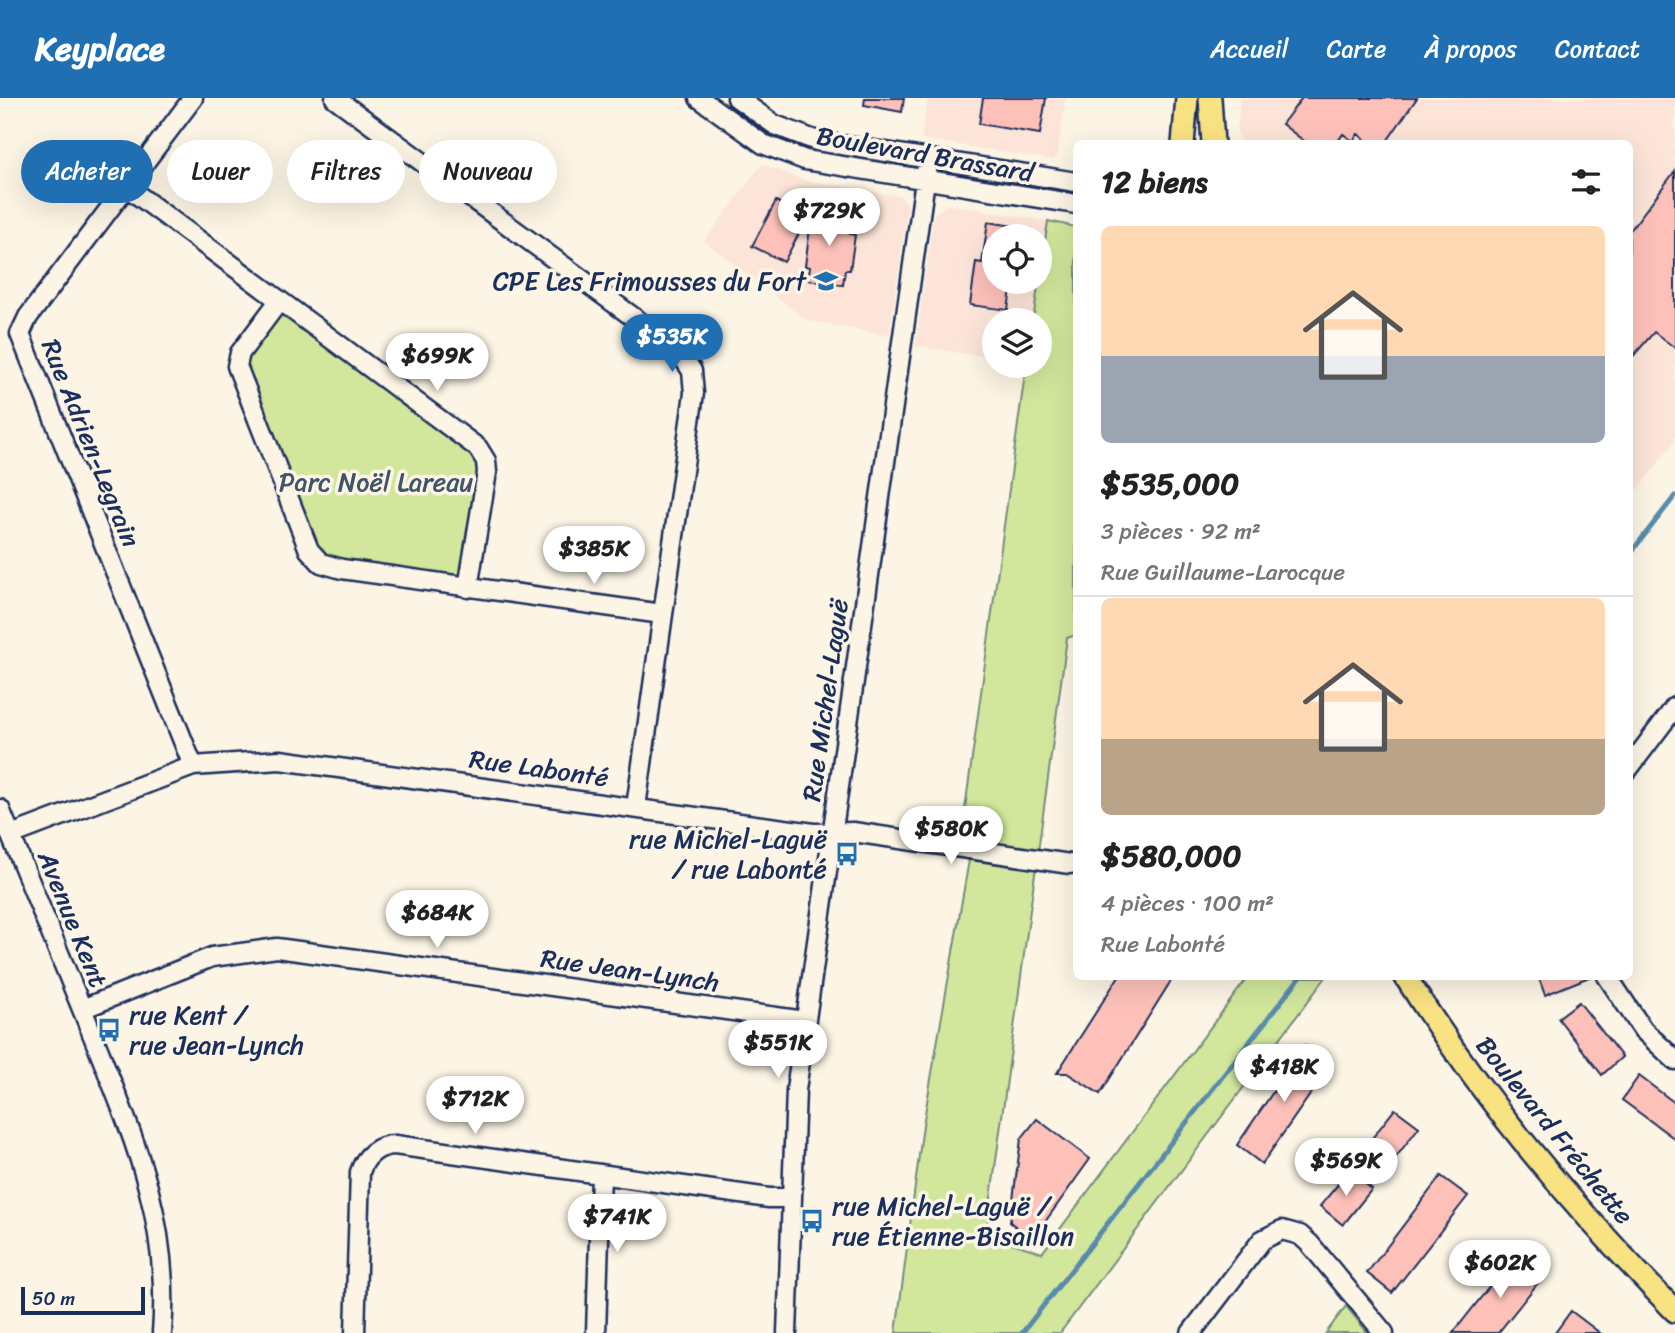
<!DOCTYPE html>
<html lang="fr">
<meta charset="utf-8">
<style>
body{margin:0;font-family:Sriracha,sans-serif;background:#f6f6f6;color:#222;height:100vh;display:flex;flex-direction:column;font-size:26px;white-space:nowrap}
*{box-sizing:border-box;margin:0}
p{font-size:23px;color:#767676}
.icon{flex:none;width:38px;height:38px;fill:none;stroke:currentColor;stroke-width:2;stroke-linecap:round;stroke-linejoin:round}
.map{position:relative;flex:1;overflow:hidden}
.drawer{position:absolute;left:1073px;top:42px;width:560px;height:840px;display:flex;flex-direction:column;background:#fff;border-radius:10px;box-shadow:0 7px 28px #0002}
.drawer>*{flex:none}
.banner{position:absolute;left:21px;top:42px;width:665px;height:63px;display:flex;gap:14px}
.tools{position:absolute;left:982px;top:126px;display:grid;gap:14px}
.tools a{display:grid;place-items:center;width:70px;height:70px;border-radius:50%;background:#fff;box-shadow:0 7px 28px #0002;font-size:35px}
.scale{position:absolute;left:21px;bottom:18px;width:124px;box-sizing:border-box;padding-left:7px;border:4px solid #1b2f5e;border-top:0;font-size:19px;line-height:24px;white-space:nowrap;color:#1b2f5e;-webkit-text-stroke:5px #fcf5e5;paint-order:stroke}
.price{position:absolute;translate:-50% -60px;padding:0 16px;border-radius:24px;background:#fff;color:#222;font-size:23px;line-height:46px;filter:drop-shadow(0 2px 4px #0008)}
.price::after{content:'';position:absolute;left:50%;top:42px;width:21px;height:16px;margin-left:-10px;background:inherit;clip-path:polygon(0 0,100% 0,50% 100%)}
.price.selected{background:#1f6fb2;color:#fff}
ul{padding:0;list-style:none}
li{display:grid;align-content:center;gap:14px;height:371px;padding:0 28px}
li+li{border-top:2px solid #e0e0e0}
li span{display:grid;place-items:center;height:217px;border-radius:10px;color:#555}
li>.icon{margin-inline-start:auto}
span .icon{width:126px;height:126px;fill:#fffc;stroke-width:1}
li b{font-size:30px}
h2{display:flex;justify-content:space-between;align-items:center;height:84px;padding:0 28px;font-size:30px}
.pill{padding:0 24px;border-radius:32px;background:#fff;box-shadow:0 7px 28px #0002;font-size:24px;line-height:63px}
.pill.selected{background:#1f6fb2;color:#fff}
header{display:flex;align-items:center;gap:42px;box-sizing:border-box;height:98px;padding:0 35px;background:#1f6fb2;color:#fff}
header strong{font-size:33px}
nav{display:flex;gap:38px;margin-inline-start:auto;font-size:24px}
.map>svg:first-child{display:block}
</style>
<header>
<strong>Keyplace</strong>
<nav><a>Accueil</a><a>Carte</a><a>À propos</a><a>Contact</a></nav>
</header>
<div class="map">
<svg width="1675" height="1235" viewBox="0 0 1675 1235">
<rect width="100%" height="100%" fill="#fcf5e5"/>
<filter id="ink" filterUnits="userSpaceOnUse"><feTurbulence type="fractalNoise" baseFrequency=".0143" numOctaves="2"/><feDisplacementMap in="SourceGraphic" scale="14" xChannelSelector="R" yChannelSelector="G"/><feConvolveMatrix kernelMatrix="1 2 1 2 8 2 1 2 1" color-interpolation-filters="sRGB"/></filter>
<g filter="url(#ink)">
<path fill="#fce5d8" d="M 928,0 L 1066,0 L 1057,59 L 1052,62 L 921,41 Z
M 1240,0 L 1675,0 L 1675,344 L 1629,402 L 1629,46 L 1242,46 L 1237,34 Z
M 762,66 L 805,82 L 900,98 L 906,103 L 908,110 L 889,238 L 806,222 L 704,143 Z
M 947,106 L 1048,123 L 1040,179 L 1040,138 L 994,138 L 994,184 L 1039,184 L 1033,222 L 994,222 L 994,260 L 915,248 L 934,116 Z"/>
<path fill="#d2e79c" stroke="#768b7d" stroke-width="2" d="M 1048,123 L 1076,129 L 1076,537 L 1067,540 L 986,1136 L 1042,1155 L 1248,879 L 1326,879 L 1060,1235 L 896,1235 L 923,1027 L 969,762 L 961,740 L 1026,268 L 1040,268 L 1040,222 L 1033,222 Z
M 274,203 L 463,334 L 486,370 L 464,491 L 308,465 L 241,264 Z
M 1346,1208 L 1368,1235 L 1326,1235 Z"/>
<g fill="none" stroke-linecap="round" stroke-linejoin="round">
<path stroke="#588bad" stroke-width="5" d="M 1629,457 L 1675,398
M 1022,1235 L 1301,878"/>
</g>
<path fill="#fdc1ba" stroke="#1b2f5e" stroke-width="2" d="M 865,0 L 904,0 L 902,14 L 864,7 Z
M 983,0 L 1046,0 L 1040,36 L 979,26 Z
M 1302,0 L 1417,0 L 1385,46 L 1370,46 L 1358,36 L 1353,43 L 1343,36 L 1336,46 L 1308,46 L 1282,26 Z
M 1675,73 L 1675,250 L 1654,234 L 1629,263 L 1629,134 Z
M 776,103 L 807,120 L 784,164 L 752,148 Z
M 822,112 L 834,114 L 834,118 L 852,123 L 850,136 L 855,137 L 850,172 L 845,172 L 843,187 L 808,182 L 810,169 L 805,168 L 811,122 L 814,123 L 815,115 L 821,116 Z
M 988,124 L 1032,131 L 1031,138 L 994,138 L 994,184 L 1012,184 L 1008,212 L 970,207 L 976,164 L 982,165 Z
M 1119,878 L 1174,878 L 1100,996 L 1067,975 L 1057,975 Z
M 1538,878 L 1589,878 L 1589,879 L 1545,897 Z
M 1579,904 L 1622,959 L 1602,977 L 1558,920 Z
M 1305,947 L 1332,965 L 1262,1066 L 1237,1047 Z
M 1639,978 L 1675,1005 L 1675,1041 L 1622,1002 Z
M 1395,1011 L 1419,1029 L 1390,1067 L 1366,1048 Z
M 1037,1021 L 1090,1061 L 1032,1142 L 1010,1124 L 1021,1041 Z
M 1349,1073 L 1372,1091 L 1343,1127 L 1320,1108 Z
M 1441,1078 L 1468,1098 L 1392,1195 L 1367,1175 Z
M 1513,1159 L 1541,1181 L 1498,1235 L 1453,1235 Z
M 1571,1213 L 1600,1235 L 1555,1235 Z"/>
<g fill="none" stroke-linecap="round" stroke-linejoin="round">
<g stroke="#1b2f5e" stroke-width="23">
<path id="minor" d="M 193,0 L 28,219 L 20,236 L 193,668
M 335,0 L 678,252 L 692,273 L 694,295 L 636,709
M 699,0 L 763,46 L 805,62 L 1076,106
M 737,0 L 775,27 L 817,43 L 1076,84
M 127,89 L 478,350 L 486,363 L 487,374 L 468,490
M 279,203 L 240,255 L 237,268 L 309,452 L 321,465 L 342,471 L 662,516
M 1629,670 L 1675,609
M 0,711 C 30,785 61,859 91,933 C 132,1036 171,1120 162,1235
M 11,737 L 193,668 L 280,662 L 814,735 L 853,734 L 1070,766
M 1607,878 L 1643,932 L 1675,962
M 82,911 L 212,859 L 277,850 L 805,923
M 355,1235 L 360,1074 C 365,1058 378,1047 395,1047 L 769,1100 L 791,1100
M 596,1235 L 601,1076
M 787,1235 L 796,992 L 928,61
M 1191,1235 L 1262,1142 L 1282,1132 L 1300,1137 L 1310,1146 L 1384,1235"/>
</g>
<g stroke="#1b2f5e" stroke-width="26">
<path id="major" d="M 1210,0 L 1213,46
M 1183,46 L 1187,0
M 1405,878 C 1484,1004 1572,1107 1675,1213"/>
</g>
<use href="#minor" stroke="#fcf5e5" stroke-width="18"/>
<use href="#major" stroke="#f8e281" stroke-width="21"/>
</g>
</g>
<defs>
<g id="school-bare" transform="scale(1.89)"><path d="M0-5L7-2L0 1L-7-2ZM-4 1L0 2.5L4 1V4Q0 6-4 4Z" fill="#1f6fb2" stroke="#fcf5e5" stroke-width="2.5" paint-order="stroke"/></g>
<g id="bus-bare" transform="scale(1.89)"><path d="M-5-6H5V4H4V6H2V4H-2V6H-4V4H-5ZM-3.5-4V0h7V-4ZM-3.5 1.2v1.5H-2V1.2ZM2 1.2v1.5H3.5V1.2Z" fill="#1f6fb2" stroke="#fcf5e5" stroke-width="2.5" paint-order="stroke"/></g>
</defs>
<g fill-rule="evenodd">
<use href="#school-bare" x="826" y="183"/>
<use href="#bus-bare" x="847" y="756"/>
<use href="#bus-bare" x="109" y="932"/>
<use href="#bus-bare" x="812" y="1123"/>
</g>
<g text-anchor="middle" stroke-width="7" stroke-linejoin="round" paint-order="stroke">
<g font-size="26" fill="#1b2f5e" stroke="#fcf5e5">
<text transform="translate(925 56) rotate(10)" y="9">Boulevard Brassard</text>
<text transform="translate(91 345) rotate(68)" y="9">Rue Adrien-Legrain</text>
<text transform="translate(825 602) rotate(-82)" y="9">Rue Michel-Laguë</text>
<text transform="translate(539 670) rotate(8)" y="9">Rue Labonté</text>
<text transform="translate(73 821) rotate(68)" y="9">Avenue Kent</text>
<text transform="translate(630 872) rotate(8)" y="9">Rue Jean-Lynch</text>
<text transform="translate(1555 1032) rotate(51)" y="9">Boulevard Fréchette</text>
</g>
<g font-size="26" fill="#1b2f5e" stroke="#fcf5e5" text-anchor="end">
<text x="806" y="192">CPE Les Frimousses du Fort</text>
<text x="827" y="750">rue Michel-Laguë<tspan x="827" dy="30">/ rue Labonté</tspan></text>
<text x="129" y="926" text-anchor="start">rue Kent /<tspan x="129" dy="30">rue Jean-Lynch</tspan></text>
<text x="832" y="1117" text-anchor="start">rue Michel-Laguë /<tspan x="832" dy="30">rue Étienne-Bisaillon</tspan></text>
</g>
<g font-size="26" fill="#40546a" stroke="#fcf5e5">
<text x="376" y="393">Parc Noël Lareau</text>
</g>
</g>
</svg>
<div class="tools">
<a><svg class="icon" aria-label="locate" viewBox="0 0 24 24"><circle cx="12" cy="12" r="6"/><path d="M12 2v4M12 18v4M2 12h4M18 12h4"/></svg></a>
<a><svg class="icon" aria-label="layers" viewBox="0 0 24 24"><path d="M12 4l9 5-9 5-9-5zM3 14l9 5 9-5"/></svg></a>
</div>
<div class="scale">50 m</div>
<b class="price" style="left:829px;top:150px">$729K</b>
<b class="price selected" style="left:672px;top:276px">$535K</b>
<b class="price" style="left:437px;top:295px">$699K</b>
<b class="price" style="left:594px;top:488px">$385K</b>
<b class="price" style="left:951px;top:768px">$580K</b>
<b class="price" style="left:437px;top:852px">$684K</b>
<b class="price" style="left:778px;top:982px">$551K</b>
<b class="price" style="left:1284px;top:1006px">$418K</b>
<b class="price" style="left:475px;top:1038px">$712K</b>
<b class="price" style="left:1346px;top:1100px">$569K</b>
<b class="price" style="left:617px;top:1156px">$741K</b>
<b class="price" style="left:1500px;top:1202px">$602K</b>
<div class="banner">
<a class="pill selected">Acheter</a>
<a class="pill">Louer</a>
<a class="pill">Filtres</a>
<a class="pill">Nouveau</a>
</div>
<section class="drawer">
<h2>12 biens<svg class="icon" aria-label="filters" viewBox="0 0 24 24"><path d="M4 7h16M4 17h16"/><circle cx="9" cy="7" r="2"/><circle cx="15" cy="17" r="2"/></svg></h2>
<ul>
<li><span style="background:linear-gradient(#ffd9b3 60%,#9aa5b1 0)"><svg class="icon" aria-label="home" viewBox="0 0 24 24"><path d="M3 11l9-7 9 7M6 9v11h12V9"/></svg></span><div><b>$535,000</b><p>3 pièces · 92 m²</p><p>Rue Guillaume-Larocque</p></div></li>
<li><span style="background:linear-gradient(#ffd9b3 65%,#b9a48a 0)"><svg class="icon" aria-label="home" viewBox="0 0 24 24"><path d="M3 11l9-7 9 7M6 9v11h12V9"/></svg></span><div><b>$580,000</b><p>4 pièces · 100 m²</p><p>Rue Labonté</p></div></li>
</ul>
</section>
</div>
